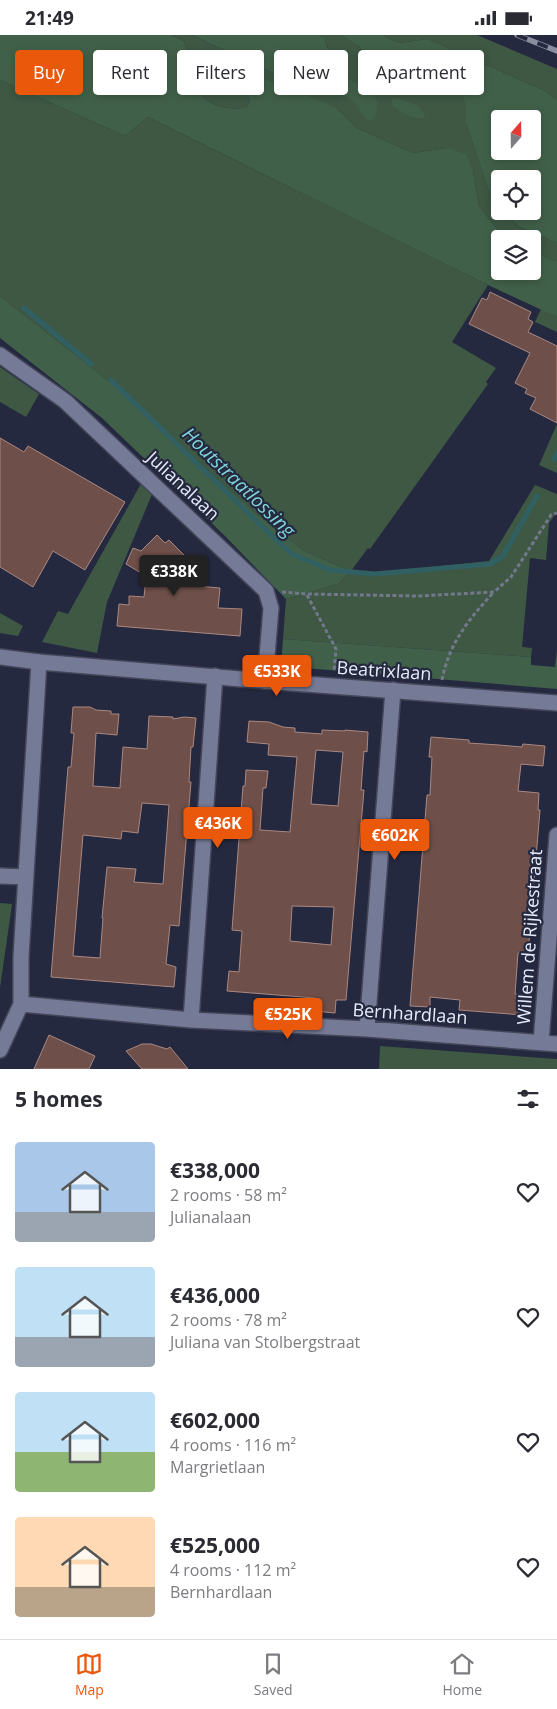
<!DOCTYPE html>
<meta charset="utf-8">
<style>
body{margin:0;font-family:"Open Sans",sans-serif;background:#f7f7f7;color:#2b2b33;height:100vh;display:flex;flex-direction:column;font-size:19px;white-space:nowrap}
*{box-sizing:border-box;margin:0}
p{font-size:16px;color:#7c7c81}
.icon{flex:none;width:28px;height:28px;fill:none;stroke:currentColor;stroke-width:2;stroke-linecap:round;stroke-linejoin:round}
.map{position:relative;height:1034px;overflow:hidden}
.details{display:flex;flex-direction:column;background:#fff;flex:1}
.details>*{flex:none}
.hud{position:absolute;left:15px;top:15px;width:528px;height:45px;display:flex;gap:10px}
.needle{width:32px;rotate:20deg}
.controls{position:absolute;left:491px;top:75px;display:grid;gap:10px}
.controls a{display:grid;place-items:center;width:50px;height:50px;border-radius:5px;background:#fff;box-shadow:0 2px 8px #0003;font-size:25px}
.price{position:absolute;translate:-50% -42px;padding:0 11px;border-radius:5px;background:#ea580c;color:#fff;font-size:16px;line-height:32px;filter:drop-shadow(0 1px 2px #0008)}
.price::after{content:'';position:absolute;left:50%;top:30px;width:15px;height:11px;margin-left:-8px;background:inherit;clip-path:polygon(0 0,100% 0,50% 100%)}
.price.current{background:#222;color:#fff}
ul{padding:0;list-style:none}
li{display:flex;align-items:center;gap:15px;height:125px;padding:0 15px}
li span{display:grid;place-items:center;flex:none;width:140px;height:100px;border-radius:5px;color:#555}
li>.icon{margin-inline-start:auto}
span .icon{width:60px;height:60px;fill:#fffc;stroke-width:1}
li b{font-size:21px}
h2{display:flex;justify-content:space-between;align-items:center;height:60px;padding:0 15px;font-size:21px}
.chip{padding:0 18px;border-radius:5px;background:#fff;box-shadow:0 2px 8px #0003;font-size:18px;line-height:45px}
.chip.current{background:#ea580c;color:#fff}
.status{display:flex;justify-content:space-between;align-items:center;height:35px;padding:0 25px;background:#fff;direction:ltr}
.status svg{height:14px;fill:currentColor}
.tabs{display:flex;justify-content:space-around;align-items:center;height:70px;border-top:1px solid #e1e1e2;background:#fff;font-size:14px;color:#7c7c81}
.tabs a{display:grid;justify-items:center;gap:2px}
.tabs .current{color:#ea580c}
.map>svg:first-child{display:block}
</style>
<div class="status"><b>21:49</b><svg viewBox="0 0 49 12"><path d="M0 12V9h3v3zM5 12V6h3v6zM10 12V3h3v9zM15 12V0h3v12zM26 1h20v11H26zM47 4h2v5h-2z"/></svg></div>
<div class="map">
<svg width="557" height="1034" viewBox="0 0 557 1034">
<rect width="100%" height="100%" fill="#252940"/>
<path fill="#3e5844" d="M 171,0 L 192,0 L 286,44 L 310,44 L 324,38 C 327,25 333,10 319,0 L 341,0 L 423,54 L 431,56 C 443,44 447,47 462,54 L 466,72 L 466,88 L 493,169 L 518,191 L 557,208 L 557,226 L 552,227 L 533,216 L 532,204 L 509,204 L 503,201 L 479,171 L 473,137 L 446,113 L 413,118 L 357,93 L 336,72 L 241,46 L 250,66 L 247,72 C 233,76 214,72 203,62 L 184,6 Z
M 384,0 L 477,0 L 557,34 L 557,65 L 545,56 L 428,4 L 400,8 L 385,2 Z
M 0,45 L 125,101 L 148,82 L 488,250 L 452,307 L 496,333 L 486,347 L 488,349 L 370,514 L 368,513 L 351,536 L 374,538 L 489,526 L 535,450 L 557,459 L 557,477 L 549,488 L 546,525 L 530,523 L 522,612 L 532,613 L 531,622 L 283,604 L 286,564 L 338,549 L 351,536 L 304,516 L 254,477 L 120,355 L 0,261 Z
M 541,274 L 557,282 L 557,297 L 535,287 Z
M 0,332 L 39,359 L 26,382 L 0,367 Z
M 557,389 L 557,438 L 539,430 Z
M 142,447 L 153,457 L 107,567 L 97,618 L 42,607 L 58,576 L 68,579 Z
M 0,578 L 23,591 L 18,601 L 0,598 Z
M 0,868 L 12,869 L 0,953 Z
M 380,1011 L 557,1024 L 557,1034 L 379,1034 Z"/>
<path fill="#416049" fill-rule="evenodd" d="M 0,0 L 171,0 L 184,6 L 203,62 C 214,72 233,76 247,72 L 250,66 L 241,46 L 243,39 L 249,38 L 336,72 L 357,93 L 413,118 L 446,113 L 466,119 L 473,137 L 479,171 L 503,201 L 509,204 L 500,204 L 500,236 L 532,236 L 533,216 L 552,226 L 557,226 L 557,282 L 488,250 L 148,82 L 125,101 L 0,45 Z
M 192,0 L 319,0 L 324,3 L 329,17 L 329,29 L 324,38 L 310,44 L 286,44 Z
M 341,0 L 384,0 L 385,2 L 400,8 L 428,4 L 545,56 L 557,65 L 557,208 L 518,191 L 502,176 L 532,176 L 532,144 L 500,144 L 500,175 L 493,169 L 466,88 L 466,72 L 461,54 C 447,47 443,44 431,56 L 423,54 ZM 500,84 L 532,84 L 532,116 L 500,116 Z
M 345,44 C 356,47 373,54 377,66 C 378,71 376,78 375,82 L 370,86 C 360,81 360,70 351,64 C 345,60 341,61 337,55 L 338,49 Z
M 397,63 L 418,71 L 425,79 L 424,83 C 411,84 400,77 391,69 L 392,64 Z
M 0,261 L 120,355 L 254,477 L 304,516 L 351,536 L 338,549 L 286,564 L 224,500 L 102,383 L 0,303 Z
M 283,604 L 531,622 L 531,630 L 555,632 L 557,615 L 557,654 L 281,631 Z"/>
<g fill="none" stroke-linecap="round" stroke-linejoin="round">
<path stroke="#316063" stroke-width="5" d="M 24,273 L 91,329
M 111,345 L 274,503 L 292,519 L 330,535 L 375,539 L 490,529 L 503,521 L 537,461
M 554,424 L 557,418"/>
</g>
<path fill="#6e4f49" stroke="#aa8881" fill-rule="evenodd" d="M 490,257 L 531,277 L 528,284 L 533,287 L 528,297 L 557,311 L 557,388 L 530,374 L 536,363 L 525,358 L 527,354 L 515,348 L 530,318 L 469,289 L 482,263 L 487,265 Z
M 0,403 L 24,417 L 28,411 L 125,467 L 85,535 L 53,516 L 33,552 L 0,532 Z
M 157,500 L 165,508 L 169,505 L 188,524 L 163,548 L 220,553 L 218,573 L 242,574 L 240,601 L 117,591 L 119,569 L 129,570 L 129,561 L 144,562 L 146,541 L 126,529 L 133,513 L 141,516 Z
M 73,672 L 90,672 L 96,675 L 111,676 L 111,679 L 119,679 L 117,700 L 96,698 L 93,751 L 120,753 L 123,712 L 147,714 L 149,681 L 173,682 L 173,684 L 184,682 L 196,683 L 193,712 L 191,712 L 189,747 L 191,747 L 179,891 L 170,890 L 166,929 L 176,932 L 174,952 L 51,942 L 68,732 L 71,732 L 74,698 L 71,698 ZM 142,768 L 169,770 L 163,849 L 134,847 L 136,834 L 107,832 L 102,883 L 103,883 L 100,923 L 73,921 L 83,800 L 121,804 L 122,796 L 138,798 Z
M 249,686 L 269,687 L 283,692 L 295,693 L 295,697 L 322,699 L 322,695 L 345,696 L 345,695 L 368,697 L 367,717 L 364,716 L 361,755 L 364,755 L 346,965 L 336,965 L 335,978 L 314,976 L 315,963 L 227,956 L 229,936 L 239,937 L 242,896 L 232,895 L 243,751 L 245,751 L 246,735 L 268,736 L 266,753 L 263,753 L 260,795 L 290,797 L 297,722 L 268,720 L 269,709 L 247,707 ZM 316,715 L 343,717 L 338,771 L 311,769 ZM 292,871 L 334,872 L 331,910 L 290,906 Z
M 431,702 L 469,705 L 469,708 L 499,710 L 522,712 L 523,709 L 545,711 L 543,731 L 521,729 L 518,756 L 539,758 L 538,775 L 540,775 L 528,919 L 518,918 L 515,959 L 525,960 L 523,980 L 459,975 L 460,965 L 430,962 L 430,972 L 410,971 L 427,760 L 430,760 L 432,722 L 429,722 Z
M 49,1000 L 95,1021 L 89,1034 L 34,1034 Z
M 142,1009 L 151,1009 L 167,1014 L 170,1012 L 188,1034 L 142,1034 L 126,1016 Z"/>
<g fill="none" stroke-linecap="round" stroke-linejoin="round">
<g stroke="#434559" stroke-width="18">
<path id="street" d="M 0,320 L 65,366 L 266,556 L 271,573 L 265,646
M 0,841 L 26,842
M 21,969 L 191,985 L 367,994 L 557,1009
M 191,985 L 215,641
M 367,994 L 393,655
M 541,1007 L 557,800
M 0,1015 L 21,969 L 21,922 L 39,627"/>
</g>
<g stroke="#434559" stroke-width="18">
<path id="secondary" d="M 0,622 L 39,627 L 265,646 L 557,668"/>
</g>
<path stroke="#74788c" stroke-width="3" stroke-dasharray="4 2.5" stroke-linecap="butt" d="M 282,557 L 306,559 L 418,561 L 494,557 L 511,542 L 551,480 L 557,478
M 307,560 L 336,614 L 334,636
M 442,645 C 449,608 469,584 494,557"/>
<use href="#street" stroke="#757a96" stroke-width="15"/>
<use href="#secondary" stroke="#757a96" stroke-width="15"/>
<g stroke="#8a8ea0" stroke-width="5.5">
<path id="rail" d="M 517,0 L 557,16"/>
</g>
<use href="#rail" stroke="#252940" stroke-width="4" stroke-dasharray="11" stroke-linecap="butt"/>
</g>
<g text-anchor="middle" stroke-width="4.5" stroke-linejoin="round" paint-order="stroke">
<g font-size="18" fill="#e7ebfa" stroke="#252940">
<text transform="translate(183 451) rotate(43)" y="6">Julianalaan</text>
<text transform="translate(384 636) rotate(4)" y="6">Beatrixlaan</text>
<text transform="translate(530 902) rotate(-86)" y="6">Willem de Rijkestraat</text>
<text transform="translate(410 979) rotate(4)" y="6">Bernhardlaan</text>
</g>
<g font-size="19" font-style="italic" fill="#80d4d8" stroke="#252940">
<text transform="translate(239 447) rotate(44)" y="7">Houtstraatlossing</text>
</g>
</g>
</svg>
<div class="controls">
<a><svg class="needle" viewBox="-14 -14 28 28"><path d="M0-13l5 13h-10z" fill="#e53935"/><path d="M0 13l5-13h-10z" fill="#7c7c81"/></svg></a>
<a><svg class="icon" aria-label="locate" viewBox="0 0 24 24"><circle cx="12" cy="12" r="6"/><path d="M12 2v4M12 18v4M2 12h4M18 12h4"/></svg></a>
<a><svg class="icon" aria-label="layers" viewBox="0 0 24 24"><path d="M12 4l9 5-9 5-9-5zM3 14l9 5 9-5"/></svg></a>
</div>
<b class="price current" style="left:174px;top:562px">€338K</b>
<b class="price" style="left:277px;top:662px">€533K</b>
<b class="price" style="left:218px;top:814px">€436K</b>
<b class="price" style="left:395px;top:826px">€602K</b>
<b class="price" style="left:288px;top:1005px">€525K</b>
<div class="hud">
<a class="chip current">Buy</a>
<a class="chip">Rent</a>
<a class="chip">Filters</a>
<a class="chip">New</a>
<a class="chip">Apartment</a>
</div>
</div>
<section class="details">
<h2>5 homes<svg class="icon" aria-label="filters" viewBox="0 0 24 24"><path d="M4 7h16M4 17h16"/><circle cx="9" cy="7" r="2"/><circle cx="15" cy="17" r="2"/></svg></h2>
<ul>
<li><span style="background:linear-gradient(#a9c7e8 70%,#9aa5b1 0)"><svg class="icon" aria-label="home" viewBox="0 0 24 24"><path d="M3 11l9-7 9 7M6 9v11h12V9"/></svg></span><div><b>€338,000</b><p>2 rooms · 58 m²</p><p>Julianalaan</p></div><svg class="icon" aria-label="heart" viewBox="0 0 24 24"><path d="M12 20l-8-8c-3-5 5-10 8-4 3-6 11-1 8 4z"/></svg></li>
<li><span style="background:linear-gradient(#bfe0f5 70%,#9aa5b1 0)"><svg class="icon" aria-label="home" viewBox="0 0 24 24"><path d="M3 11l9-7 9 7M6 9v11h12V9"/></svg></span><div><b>€436,000</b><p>2 rooms · 78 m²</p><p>Juliana van Stolbergstraat</p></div><svg class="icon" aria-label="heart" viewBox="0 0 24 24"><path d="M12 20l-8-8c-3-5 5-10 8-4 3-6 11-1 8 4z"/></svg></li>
<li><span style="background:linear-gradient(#bfe0f5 60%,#8fb573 0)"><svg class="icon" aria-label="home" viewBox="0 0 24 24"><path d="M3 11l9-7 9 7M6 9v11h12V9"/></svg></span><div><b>€602,000</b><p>4 rooms · 116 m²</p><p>Margrietlaan</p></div><svg class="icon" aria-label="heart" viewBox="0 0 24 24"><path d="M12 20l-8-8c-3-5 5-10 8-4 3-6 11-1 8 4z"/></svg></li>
<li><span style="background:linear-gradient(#ffd9b3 70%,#b9a48a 0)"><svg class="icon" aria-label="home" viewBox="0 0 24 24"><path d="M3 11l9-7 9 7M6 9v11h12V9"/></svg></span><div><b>€525,000</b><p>4 rooms · 112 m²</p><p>Bernhardlaan</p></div><svg class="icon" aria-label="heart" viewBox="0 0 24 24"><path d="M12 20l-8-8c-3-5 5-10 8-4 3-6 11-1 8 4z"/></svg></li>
</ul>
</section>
<nav class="tabs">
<a class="current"><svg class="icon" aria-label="map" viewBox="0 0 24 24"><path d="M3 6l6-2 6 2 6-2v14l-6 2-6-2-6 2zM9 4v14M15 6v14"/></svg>Map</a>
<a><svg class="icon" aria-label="saved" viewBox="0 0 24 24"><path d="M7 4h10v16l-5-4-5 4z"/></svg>Saved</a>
<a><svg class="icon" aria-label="home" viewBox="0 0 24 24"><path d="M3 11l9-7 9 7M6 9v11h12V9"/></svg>Home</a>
</nav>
